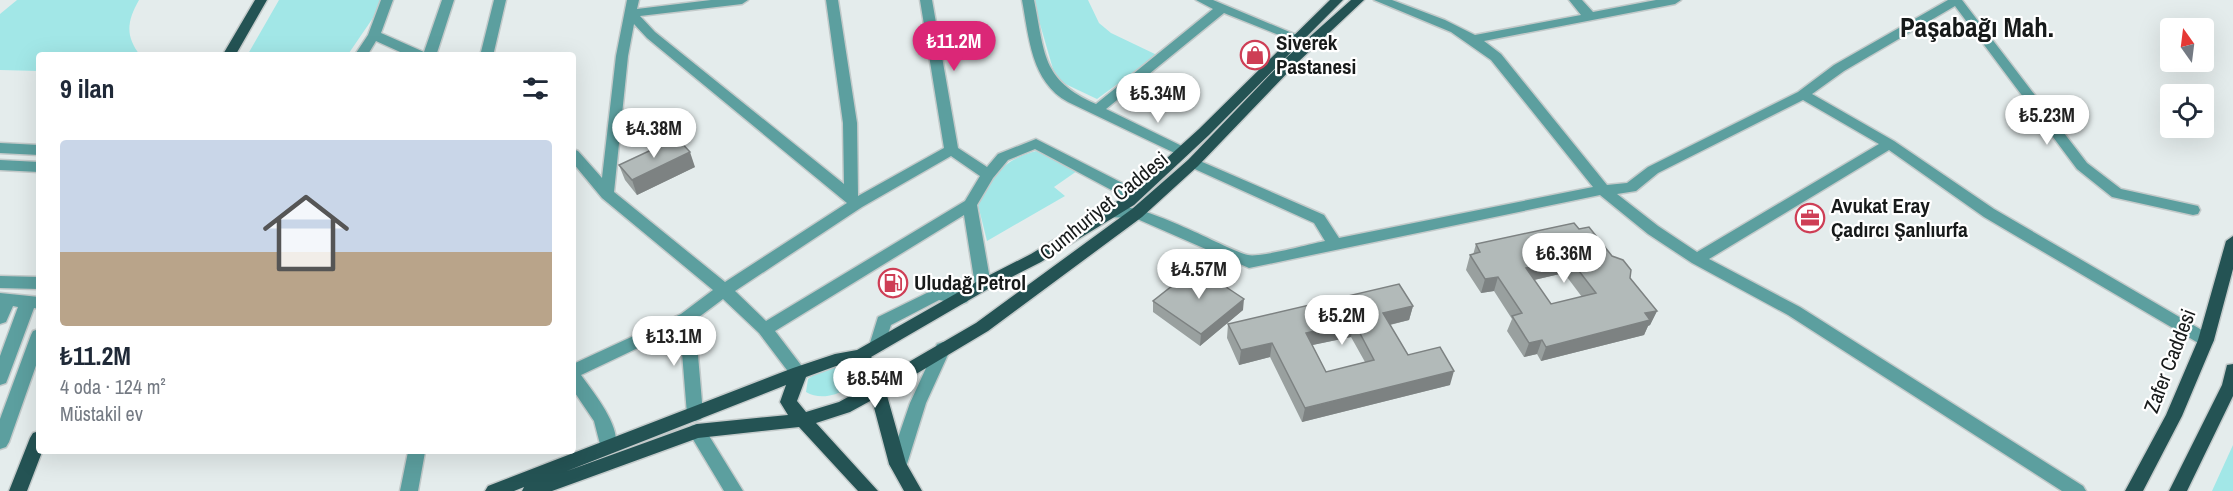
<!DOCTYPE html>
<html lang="tr">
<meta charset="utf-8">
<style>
body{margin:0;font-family:"Archivo Narrow",sans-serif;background:#f2f2f3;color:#1f2937;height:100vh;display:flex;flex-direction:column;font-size:22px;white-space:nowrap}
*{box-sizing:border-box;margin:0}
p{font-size:20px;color:#747a83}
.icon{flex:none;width:33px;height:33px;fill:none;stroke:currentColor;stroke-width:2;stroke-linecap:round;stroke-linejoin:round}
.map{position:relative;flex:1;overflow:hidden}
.sheet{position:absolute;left:36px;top:52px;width:540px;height:402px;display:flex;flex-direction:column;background:#fff;border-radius:6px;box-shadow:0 6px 24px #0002}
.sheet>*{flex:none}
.needle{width:39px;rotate:346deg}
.controls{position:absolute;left:2160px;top:18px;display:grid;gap:12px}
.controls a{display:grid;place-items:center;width:54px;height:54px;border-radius:6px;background:#fff;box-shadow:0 6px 24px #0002;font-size:30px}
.price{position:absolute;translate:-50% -51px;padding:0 14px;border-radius:21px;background:#fff;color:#222;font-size:20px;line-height:39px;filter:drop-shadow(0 2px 3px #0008)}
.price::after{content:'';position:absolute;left:50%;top:36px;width:18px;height:14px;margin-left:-9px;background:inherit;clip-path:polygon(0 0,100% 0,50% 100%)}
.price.selected{background:#db2777;color:#fff}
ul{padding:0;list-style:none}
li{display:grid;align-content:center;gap:12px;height:318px;padding:0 24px}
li+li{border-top:2px solid #e0e1e3}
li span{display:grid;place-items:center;height:186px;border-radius:6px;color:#555}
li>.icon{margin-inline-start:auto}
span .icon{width:108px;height:108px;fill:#fffc;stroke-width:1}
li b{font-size:26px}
h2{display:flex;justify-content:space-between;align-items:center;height:72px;padding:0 24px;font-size:26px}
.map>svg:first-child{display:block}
</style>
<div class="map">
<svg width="2233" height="491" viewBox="0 0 2233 491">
<rect width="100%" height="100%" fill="#e4ecec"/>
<path fill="#a2e7e7" d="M 17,0 L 139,0 C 127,21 125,36 140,55 L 39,56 L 39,71 L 0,70 L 0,14 Z
M 279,0 L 381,0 L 377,12 L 349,53 L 248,54 Z
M 1033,0 L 1088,0 L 1099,23 L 1111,33 L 1157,55 L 1097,99 L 1059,81 L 1053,69 Z
M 1036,151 L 1077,171 L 1054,187 L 1065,196 L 987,241 L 977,201 C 996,174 1003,160 1036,151 Z
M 854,363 L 864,369 C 856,389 826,404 806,392 L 808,379 C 823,368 836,365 854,363 Z
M 2233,445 L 2233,491 L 2212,491 Z"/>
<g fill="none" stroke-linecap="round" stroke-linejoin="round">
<g stroke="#c3caca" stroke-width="3">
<path id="minor" d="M 381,0 L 393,0 L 381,33 L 424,52 L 442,0 L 454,0 L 436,56 L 409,56 L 376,41 L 367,56 L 354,56 L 368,35 Z
M 494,0 L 506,0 L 493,56 L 480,56 Z
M 627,0 L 639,0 L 637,9 L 711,0 L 748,0 L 742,4 L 640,16 L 655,32 L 844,184 L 843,123 L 826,0 L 838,0 L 857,123 L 858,196 L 944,148 L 920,0 L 932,0 L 958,148 L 987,167 L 998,154 L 1036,139 L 1140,192 L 1142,196 L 1135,201 L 1130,200 L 1035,149 L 1008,160 L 993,178 L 977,205 L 991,285 L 988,289 L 978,289 L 975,285 L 964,215 L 775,331 L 807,373 L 805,378 L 799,380 L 793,378 L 759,333 L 723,299 L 695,320 L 703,414 L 701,419 L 695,421 L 689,419 L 687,414 L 680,328 L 581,375 C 593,392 625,430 614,452 L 608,454 L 602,452 L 594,421 L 573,390 L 573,364 L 681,314 L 713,290 L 602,198 L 573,163 L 573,149 L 578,151 L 602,178 L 616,56 ZM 634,24 L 647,38 L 847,203 L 725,282 L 614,192 L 628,56 ZM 951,156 L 980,176 L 965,201 L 766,321 L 735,291 L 862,207 Z
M 1022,0 L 1034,0 C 1045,53 1041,80 1096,104 L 1213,9 L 1196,0 L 1213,0 L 1304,38 L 1298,42 L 1294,41 L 1224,13 L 1106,109 L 1188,149 L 1190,152 L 1183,157 L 1068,102 C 1031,82 1029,37 1022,0 Z
M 1374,0 L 1392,0 L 1445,20 L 1475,35 L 1581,15 L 1569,0 L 1582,0 L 1593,12 L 1656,0 L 1681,0 L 1675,4 L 1484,41 L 1501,54 L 1607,185 L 1627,183 L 1648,167 L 1798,92 L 1834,65 L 1948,0 L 1962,0 L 2087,163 L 2121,189 L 2198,206 L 2200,210 L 2198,214 L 2193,215 L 2112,197 L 2077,169 L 1955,6 L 1844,71 L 1812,94 L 1894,141 L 1994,209 L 2212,336 L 2214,340 L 2212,344 L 2200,344 L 1984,217 L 1889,150 L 1709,259 L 1800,307 L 2083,486 L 2086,491 L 2062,491 L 1788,315 L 1692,263 L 1648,234 L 1600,195 L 1249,268 L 1135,218 L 1105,217 L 1103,213 C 1120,187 1223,249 1248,255 C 1259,258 1310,244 1325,241 L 1314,223 L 1188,166 L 1186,163 L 1188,160 L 1193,158 L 1324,215 L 1339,238 L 1593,187 L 1491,60 L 1451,32 ZM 1803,100 L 1879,144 L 1697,252 L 1658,226 L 1617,194 L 1636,191 L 1658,173 Z
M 0,143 L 39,145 L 39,155 L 0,153 Z
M 0,160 L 39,162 L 39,172 L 0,170 Z
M 0,276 L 39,277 L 39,289 L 0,288 Z
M 937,288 L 967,294 L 969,298 L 967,302 L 961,304 L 939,300 L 891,325 L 883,350 L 871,350 L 869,346 L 878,317 Z
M 0,293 L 39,297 L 39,309 L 34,308 L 8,378 L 6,383 L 0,385 L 0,356 L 18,307 L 13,306 L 6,322 L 0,324 Z
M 39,329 L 39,357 L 9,442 L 6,447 L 0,449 L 0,419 L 31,335 L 33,331 Z
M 943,342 L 949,344 L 951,348 L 926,403 L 907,464 L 904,469 L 898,471 L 892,469 L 889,464 L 910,403 L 937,344 Z
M 697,424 L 703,426 L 743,491 L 724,491 L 688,431 L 691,426 Z
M 408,452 L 425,452 L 418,491 L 400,491 Z"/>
</g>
<g stroke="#c3caca" stroke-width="3">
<path id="major" d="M 255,0 L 267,0 L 235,56 L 222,56 Z
M 1330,0 L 1343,0 L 1209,135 L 1134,205 L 1041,262 L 988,289 L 871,357 L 879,366 L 883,377 L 976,323 L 1132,209 L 1188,160 L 1287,57 L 1351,0 L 1364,0 L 1297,63 L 1198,166 L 1142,217 L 988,331 L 886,392 L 906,463 L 922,491 L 904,491 L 889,464 L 872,400 L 850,412 L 816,423 L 878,491 L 858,491 L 799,427 L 698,438 L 552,491 L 522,491 L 524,487 L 514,491 L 485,491 L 488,486 L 793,368 L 835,354 L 857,350 L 978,281 L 1031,254 L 1124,197 L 1199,129 ZM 856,363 L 865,373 L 868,386 L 839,402 L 806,412 L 797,401 L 806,377 L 836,366 ZM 786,385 L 780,402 L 788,415 L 697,424 L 567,471 Z
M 2233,236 L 2233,269 L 2214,340 L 2182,416 L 2143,491 L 2125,491 L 2166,415 L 2198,340 L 2226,241 Z
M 2233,364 L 2233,396 L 2187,491 L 2169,491 L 2222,385 L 2227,365 Z
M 39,431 L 39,452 L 42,452 L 27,491 L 9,491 L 30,438 L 33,433 Z"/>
</g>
<use href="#minor" fill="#5c9f9f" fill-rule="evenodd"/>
<use href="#major" fill="#245354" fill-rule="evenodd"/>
</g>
<path fill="#99a09f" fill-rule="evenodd" d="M 619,165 L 695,167 L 637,195 L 625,180 Z
M 1579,229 L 1630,278 L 1657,311 L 1650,325 L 1648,326 L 1644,335 L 1541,361 L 1537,354 L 1524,357 L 1507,331 L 1512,319 L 1494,291 L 1481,293 L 1466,270 L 1470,255 L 1473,255 L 1476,244 ZM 1564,273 L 1582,297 L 1551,304 L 1534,280 Z
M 1153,301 L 1243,310 L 1200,346 L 1153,312 Z
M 1413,306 L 1409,320 L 1390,325 L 1408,355 L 1450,385 L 1302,422 L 1270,357 L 1239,365 L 1227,338 L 1228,324 ZM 1351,337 L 1365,362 L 1326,372 L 1312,345 Z"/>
<path fill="#7d8282" d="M 690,152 L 695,167 L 637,195 L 632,180 Z
M 1569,258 L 1564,273 L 1521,283 L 1526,268 Z
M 1498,277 L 1494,291 L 1481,293 L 1485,279 Z
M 1244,299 L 1243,310 L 1200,346 L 1201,334 Z
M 1413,306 L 1409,320 L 1380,327 L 1383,313 Z
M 1657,311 L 1650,325 L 1648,326 L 1644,335 L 1541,361 L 1546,347 L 1645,313 Z
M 1354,322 L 1351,337 L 1303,347 L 1306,333 Z
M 1542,340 L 1537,354 L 1524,357 L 1529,343 Z
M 1272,343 L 1270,357 L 1239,365 L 1241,350 Z
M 1454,371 L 1450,385 L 1302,422 L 1305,408 Z"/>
<path fill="#b2bab9" stroke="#7d8282" stroke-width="1.5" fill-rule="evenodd" d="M 677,138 L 690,152 L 632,180 L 619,165 Z
M 1574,223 L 1579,229 L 1589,227 L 1612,256 L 1623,260 L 1631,270 L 1630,278 L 1657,311 L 1645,313 L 1650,320 L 1546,347 L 1542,340 L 1529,343 L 1512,316 L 1522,313 L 1498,277 L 1485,279 L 1470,255 L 1480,252 L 1476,244 ZM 1569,258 L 1596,293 L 1551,304 L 1526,268 Z
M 1196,267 L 1244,299 L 1201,334 L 1153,301 Z
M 1399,284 L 1413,306 L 1383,313 L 1408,355 L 1440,347 L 1454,371 L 1305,408 L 1272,343 L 1241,350 L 1228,324 ZM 1354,322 L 1374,360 L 1326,372 L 1306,333 Z"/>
<defs>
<g id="shop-ring" transform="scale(1.5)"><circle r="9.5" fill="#fff" stroke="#ce3e55" stroke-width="1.5"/><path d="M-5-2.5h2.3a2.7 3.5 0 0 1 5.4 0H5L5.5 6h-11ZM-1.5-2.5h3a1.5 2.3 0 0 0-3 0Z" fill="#ce3e55"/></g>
<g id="office-ring" transform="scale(1.5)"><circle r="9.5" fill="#fff" stroke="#ce3e55" stroke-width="1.5"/><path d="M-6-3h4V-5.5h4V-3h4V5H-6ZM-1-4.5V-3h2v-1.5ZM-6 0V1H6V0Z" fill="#ce3e55"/></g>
<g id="fuel-ring" transform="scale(1.5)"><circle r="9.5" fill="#fff" stroke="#ce3e55" stroke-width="1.5"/><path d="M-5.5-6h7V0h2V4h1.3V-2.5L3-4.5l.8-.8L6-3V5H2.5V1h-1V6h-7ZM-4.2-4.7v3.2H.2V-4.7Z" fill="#ce3e55"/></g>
</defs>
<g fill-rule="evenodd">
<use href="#shop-ring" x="1255" y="55"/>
<use href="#office-ring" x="1810" y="218"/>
<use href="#fuel-ring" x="893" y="283"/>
</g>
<g text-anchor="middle" stroke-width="4.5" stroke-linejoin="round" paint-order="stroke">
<g font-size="21" font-weight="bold" fill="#171a1a" stroke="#fff" text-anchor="start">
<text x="1276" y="50">Siverek<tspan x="1276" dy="24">Pastanesi</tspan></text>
<text x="1831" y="213">Avukat Eray<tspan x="1831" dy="24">Çadırcı Şanlıurfa</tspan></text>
<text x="914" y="290">Uludağ Petrol</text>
</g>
<g font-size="21" fill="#171a1a" stroke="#fff">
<text transform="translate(1104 206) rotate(-39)" y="7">Cumhuriyet Caddesi</text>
<text transform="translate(2170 361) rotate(-69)" y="7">Zafer Caddesi</text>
</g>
<g font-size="27" font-weight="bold" fill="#171a1a" stroke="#fff">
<text x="1977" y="37">Paşabağı Mah.</text>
</g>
</g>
</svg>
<div class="controls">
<a><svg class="needle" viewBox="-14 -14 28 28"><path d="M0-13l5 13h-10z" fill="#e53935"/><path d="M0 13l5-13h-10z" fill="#747a83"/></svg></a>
<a><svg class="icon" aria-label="locate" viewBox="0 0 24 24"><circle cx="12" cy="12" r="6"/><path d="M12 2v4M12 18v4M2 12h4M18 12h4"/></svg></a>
</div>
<b class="price selected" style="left:954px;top:72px">₺11.2M</b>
<b class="price" style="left:1158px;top:124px">₺5.34M</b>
<b class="price" style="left:2047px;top:146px">₺5.23M</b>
<b class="price" style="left:654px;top:159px">₺4.38M</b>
<b class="price" style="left:1564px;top:284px">₺6.36M</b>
<b class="price" style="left:1199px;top:300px">₺4.57M</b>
<b class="price" style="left:1342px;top:346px">₺5.2M</b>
<b class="price" style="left:674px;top:367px">₺13.1M</b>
<b class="price" style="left:875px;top:409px">₺8.54M</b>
<section class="sheet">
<h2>9 ilan<svg class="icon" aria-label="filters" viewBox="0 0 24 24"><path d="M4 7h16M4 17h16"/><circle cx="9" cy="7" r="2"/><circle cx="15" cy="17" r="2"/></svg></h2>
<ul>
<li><span style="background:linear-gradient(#c9d6e8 60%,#b9a48a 0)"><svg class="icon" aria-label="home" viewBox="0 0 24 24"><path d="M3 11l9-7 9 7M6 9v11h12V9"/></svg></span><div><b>₺11.2M</b><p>4 oda · 124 m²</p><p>Müstakil ev</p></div></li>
</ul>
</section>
</div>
